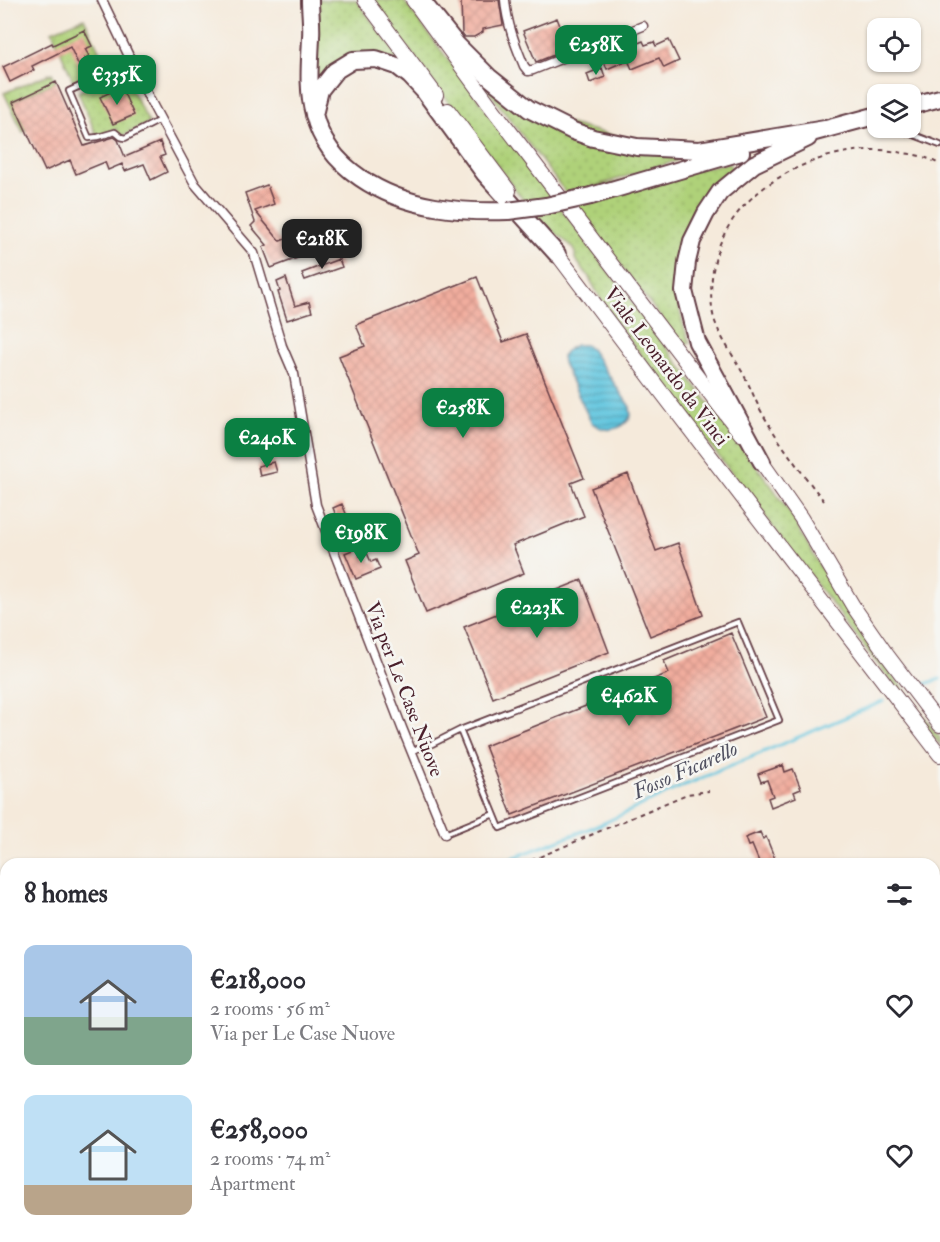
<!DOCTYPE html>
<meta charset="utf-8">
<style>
body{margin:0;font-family:"IM FELL Double Pica",serif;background:#f7f7f7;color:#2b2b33;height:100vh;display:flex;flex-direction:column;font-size:22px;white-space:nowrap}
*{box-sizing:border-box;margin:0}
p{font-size:20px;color:#7c7c81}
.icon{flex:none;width:33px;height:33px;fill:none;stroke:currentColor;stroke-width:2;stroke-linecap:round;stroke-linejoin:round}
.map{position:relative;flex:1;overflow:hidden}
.drawer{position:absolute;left:0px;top:858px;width:940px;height:384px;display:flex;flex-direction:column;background:#fff;border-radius:18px 18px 0 0;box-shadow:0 2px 4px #0004}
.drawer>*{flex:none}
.fabs{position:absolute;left:867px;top:18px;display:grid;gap:12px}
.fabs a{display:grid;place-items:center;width:54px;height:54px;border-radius:12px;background:#fff;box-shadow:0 2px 4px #0004;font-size:30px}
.price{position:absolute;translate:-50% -51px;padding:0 14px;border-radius:12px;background:#0b8043;color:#fff;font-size:20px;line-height:39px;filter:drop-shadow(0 2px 3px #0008)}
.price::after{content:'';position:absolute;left:50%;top:36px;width:18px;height:14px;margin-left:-9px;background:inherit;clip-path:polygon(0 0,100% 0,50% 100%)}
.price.current{background:#222;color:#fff}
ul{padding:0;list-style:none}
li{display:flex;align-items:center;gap:18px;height:150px;padding:0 24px}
li span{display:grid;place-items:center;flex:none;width:168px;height:120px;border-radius:12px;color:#555}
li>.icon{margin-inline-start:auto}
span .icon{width:72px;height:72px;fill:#fffc;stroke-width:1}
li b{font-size:26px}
h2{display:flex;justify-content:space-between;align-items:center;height:72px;padding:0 24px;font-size:26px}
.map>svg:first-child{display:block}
</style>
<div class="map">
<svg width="940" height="1242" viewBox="0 0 940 1242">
<defs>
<pattern id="grass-dots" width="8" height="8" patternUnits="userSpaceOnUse" patternTransform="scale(1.5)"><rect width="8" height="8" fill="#afd179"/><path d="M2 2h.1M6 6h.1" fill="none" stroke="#98b369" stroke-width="1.8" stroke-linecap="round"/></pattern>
<pattern id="water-rules" width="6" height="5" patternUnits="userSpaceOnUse" patternTransform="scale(1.5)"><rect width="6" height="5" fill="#62c6df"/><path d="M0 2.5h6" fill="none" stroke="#53a0b5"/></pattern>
<pattern id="building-cross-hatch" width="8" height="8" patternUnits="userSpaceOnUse" patternTransform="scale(1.5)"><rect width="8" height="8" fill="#f1ad9e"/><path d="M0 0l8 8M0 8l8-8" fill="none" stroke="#d09488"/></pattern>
</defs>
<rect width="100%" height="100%" fill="#f6f6f2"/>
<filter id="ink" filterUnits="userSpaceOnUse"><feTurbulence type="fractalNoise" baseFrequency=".0167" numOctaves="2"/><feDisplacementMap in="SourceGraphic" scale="12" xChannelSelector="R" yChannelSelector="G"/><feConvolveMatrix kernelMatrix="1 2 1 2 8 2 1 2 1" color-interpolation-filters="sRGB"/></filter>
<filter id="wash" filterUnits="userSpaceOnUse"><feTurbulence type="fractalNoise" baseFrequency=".008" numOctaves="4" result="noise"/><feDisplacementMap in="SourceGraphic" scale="24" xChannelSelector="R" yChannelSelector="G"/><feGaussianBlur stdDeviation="1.35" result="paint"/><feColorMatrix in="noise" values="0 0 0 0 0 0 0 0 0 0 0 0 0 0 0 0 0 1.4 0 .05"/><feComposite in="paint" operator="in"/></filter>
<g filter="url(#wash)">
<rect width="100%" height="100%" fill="#f5eadb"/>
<path fill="url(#grass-dots)" stroke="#7c7852" stroke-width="1.5" d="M 314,0 L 356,0 L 406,66 L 379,55 L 314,85 Z
M 371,0 L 403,0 L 773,488 L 790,513 L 818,563 L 865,638 L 940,738 L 940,745 L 608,312 L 587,274 L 575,259 L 575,253 L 571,246 L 537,218 Z
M 84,18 L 106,66 L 73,81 L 52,31 Z
M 122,72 L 149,123 L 122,136 L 116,129 L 97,136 L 78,92 Z
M 52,73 L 56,82 L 13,101 L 26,131 L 23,132 L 4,93 Z
M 477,76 L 525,112 L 678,153 L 676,161 L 592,187 L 729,163 L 732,169 C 680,210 663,282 690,343 L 683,346 L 674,335 Z"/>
<path fill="url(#water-rules)" stroke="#567285" stroke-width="1.5" d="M 576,345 L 585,345 L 591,349 L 630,407 L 631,416 C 622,431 605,434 591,422 L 563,363 L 562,356 L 568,349 Z"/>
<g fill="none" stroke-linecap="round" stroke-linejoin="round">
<path stroke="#62c6df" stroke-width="3" d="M 922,685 L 940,679
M 497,864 L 604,823 L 678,788 L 884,701
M 934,1126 L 940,1127
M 30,1242 L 54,1236"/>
</g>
<g id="blocks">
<path fill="url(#building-cross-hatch)" d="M 461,0 L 499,0 L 503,25 L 483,29 L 483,32 L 474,37 L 464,37 L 462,34 Z
M 557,18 L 569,49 L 536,62 L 523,31 Z
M 84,30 L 92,46 L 85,49 L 89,56 L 85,58 L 89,66 L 81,70 L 70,47 L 32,66 L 34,70 L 10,82 L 3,67 L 52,43 L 53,45 Z
M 669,40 L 679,61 L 664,68 L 659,58 L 632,69 L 628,60 L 607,69 L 600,52 L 621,43 L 624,49 L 643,41 L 645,45 L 654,42 L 656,46 Z
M 602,68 L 605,77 L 590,83 L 587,74 Z
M 56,82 L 84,146 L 114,137 L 118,140 L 125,157 L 160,142 L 165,155 L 160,157 L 167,172 L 151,180 L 144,164 L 125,171 L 122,164 L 108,170 L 105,162 L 76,174 L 70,160 L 45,171 L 13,102 Z
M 121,87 L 134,115 L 113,124 L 100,97 Z
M 267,185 L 274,204 L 255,211 L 280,241 L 303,232 L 311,253 L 271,268 L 263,247 L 267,245 L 251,226 L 255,222 L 245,193 Z
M 339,259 L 342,267 L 305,280 L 302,273 Z
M 477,277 L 503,342 L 526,334 L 584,478 L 571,483 L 584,516 L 513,545 L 524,573 L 426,613 L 405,561 L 419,555 L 339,356 L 365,346 L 356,325 Z
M 286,278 L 295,306 L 309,302 L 312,312 L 287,320 L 278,292 L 280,291 L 277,282 Z
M 277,422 L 285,448 L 266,453 L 262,436 L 256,438 L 253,428 Z
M 274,462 L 277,472 L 260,476 L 258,466 Z
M 628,474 L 656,551 L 678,543 L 703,615 L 650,636 L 591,488 Z
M 342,504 L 350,523 L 341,527 L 333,508 Z
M 357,548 L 360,556 L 367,553 L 371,562 L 376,560 L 380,569 L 356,579 L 345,553 Z
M 582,580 L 609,652 L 493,698 L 464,627 Z
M 731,633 L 766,717 L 512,815 L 485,746 L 669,673 L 664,661 Z
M 783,765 L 785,772 L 793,769 L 801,789 L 794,792 L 796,797 L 771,807 L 768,798 L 773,796 L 767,780 L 761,782 L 758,774 Z
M 760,832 L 763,839 L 766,837 L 777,864 L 760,864 L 752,845 L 748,846 L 745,838 Z"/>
</g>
</g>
<g filter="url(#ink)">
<use href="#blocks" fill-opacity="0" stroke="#643d45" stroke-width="1.5"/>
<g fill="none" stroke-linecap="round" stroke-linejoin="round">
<g stroke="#643d45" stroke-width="8">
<path id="lane" d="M 132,63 L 69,91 L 89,138 L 98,137 L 115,132 L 121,137 L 125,138 L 160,120
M 896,128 L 940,145
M 411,751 L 432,744 L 460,730 L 738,622 L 779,720 L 500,828 L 460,730
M 445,834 L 494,814"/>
</g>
<g stroke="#643d45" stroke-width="11">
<path id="street" d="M 102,0 L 150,100 L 195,184 L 254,253 L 282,346 L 294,374 L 316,505 L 402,728 L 445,834
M 505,0 C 507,24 515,44 524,66 L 528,71 L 533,70 L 643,26
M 934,1121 L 940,1120
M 58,1242 L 83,1236"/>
</g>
<g stroke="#643d45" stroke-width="16">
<path id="primary" d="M 365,0 L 436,95
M 413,0 L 489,104 L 741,434
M 448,110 L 509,191
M 551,246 L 662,393 L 940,755
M 756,454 L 801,518 L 853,606 L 887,655 L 940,725"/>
</g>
<g stroke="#643d45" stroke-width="20">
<path id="highway" d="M 310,0 C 310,12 312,25 311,37 C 310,63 307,89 314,114 C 327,169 384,198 435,207 C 459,211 484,212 508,211
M 421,0 L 457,45 L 489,77 L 529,109 L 573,131 L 593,138 L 637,147 L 699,150 L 825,129
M 910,106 L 940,98
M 314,115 L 320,90 L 335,71 L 353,60 L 376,59 L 397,66 L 410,76 L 424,91 L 485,174 L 557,254
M 815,132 L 878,115
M 591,196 L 741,152
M 762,462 L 697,342 L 684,291 L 687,262 L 692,241 L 706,213 L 720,192 L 754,164 L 808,138"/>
</g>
<path stroke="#643d45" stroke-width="2" stroke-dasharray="4.5 4.5" stroke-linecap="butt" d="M 824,501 C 801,472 779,443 761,411 C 754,398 749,383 741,370 C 731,351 714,330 712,308 C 709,282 714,252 727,229 C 757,175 837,141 897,152 C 911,154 928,156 940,165
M 523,864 L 687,794 L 709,791"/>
<use href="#lane" stroke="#fff" stroke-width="4.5"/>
<use href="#street" stroke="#fff" stroke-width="8"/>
<use href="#primary" stroke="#fff" stroke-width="14"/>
<use href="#highway" stroke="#fff" stroke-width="16"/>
<g stroke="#643d45" stroke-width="20" stroke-linecap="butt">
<path id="highway-bridge" d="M 508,211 L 546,206 L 591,196"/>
</g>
<use href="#highway-bridge" stroke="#fff" stroke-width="16"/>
</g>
</g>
<g text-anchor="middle" stroke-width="5" stroke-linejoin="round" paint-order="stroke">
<g font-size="20" fill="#4a1f2b" stroke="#f6f6f2">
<text transform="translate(667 366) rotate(53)" y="7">Viale Leonardo da Vinci</text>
<text transform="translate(405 689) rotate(69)" y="7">Via per Le Case Nuove</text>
</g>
<g font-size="21" font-style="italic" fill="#515161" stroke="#f6f6f2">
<text transform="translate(685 770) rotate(-24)" y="7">Fosso Ficarello</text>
</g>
</g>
</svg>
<div class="fabs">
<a><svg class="icon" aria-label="locate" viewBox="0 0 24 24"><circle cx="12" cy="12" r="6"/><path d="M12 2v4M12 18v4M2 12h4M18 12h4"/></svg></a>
<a><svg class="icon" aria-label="layers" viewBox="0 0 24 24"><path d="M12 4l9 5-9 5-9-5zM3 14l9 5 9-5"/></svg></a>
</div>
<b class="price" style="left:596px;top:76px">€258K</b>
<b class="price" style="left:117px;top:106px">€335K</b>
<b class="price current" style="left:322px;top:270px">€218K</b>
<b class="price" style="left:463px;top:439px">€258K</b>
<b class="price" style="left:267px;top:469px">€240K</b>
<b class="price" style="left:361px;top:564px">€198K</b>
<b class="price" style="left:537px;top:639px">€223K</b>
<b class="price" style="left:629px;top:727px">€462K</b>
<section class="drawer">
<h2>8 homes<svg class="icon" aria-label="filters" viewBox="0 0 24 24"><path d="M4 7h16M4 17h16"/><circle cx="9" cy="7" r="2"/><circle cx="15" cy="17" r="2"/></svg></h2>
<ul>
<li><span style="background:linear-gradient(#a9c7e8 60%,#7fa58c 0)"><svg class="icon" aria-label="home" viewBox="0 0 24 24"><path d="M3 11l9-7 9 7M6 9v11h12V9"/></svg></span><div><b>€218,000</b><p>2 rooms · 56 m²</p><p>Via per Le Case Nuove</p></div><svg class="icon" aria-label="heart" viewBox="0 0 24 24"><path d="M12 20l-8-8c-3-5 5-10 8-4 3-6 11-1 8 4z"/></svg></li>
<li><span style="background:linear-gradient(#bfe0f5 75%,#b9a48a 0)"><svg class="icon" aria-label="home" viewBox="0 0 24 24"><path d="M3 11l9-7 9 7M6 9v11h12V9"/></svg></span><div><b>€258,000</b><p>2 rooms · 74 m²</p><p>Apartment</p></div><svg class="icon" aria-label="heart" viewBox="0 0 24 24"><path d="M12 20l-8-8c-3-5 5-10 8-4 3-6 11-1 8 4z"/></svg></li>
</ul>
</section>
</div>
